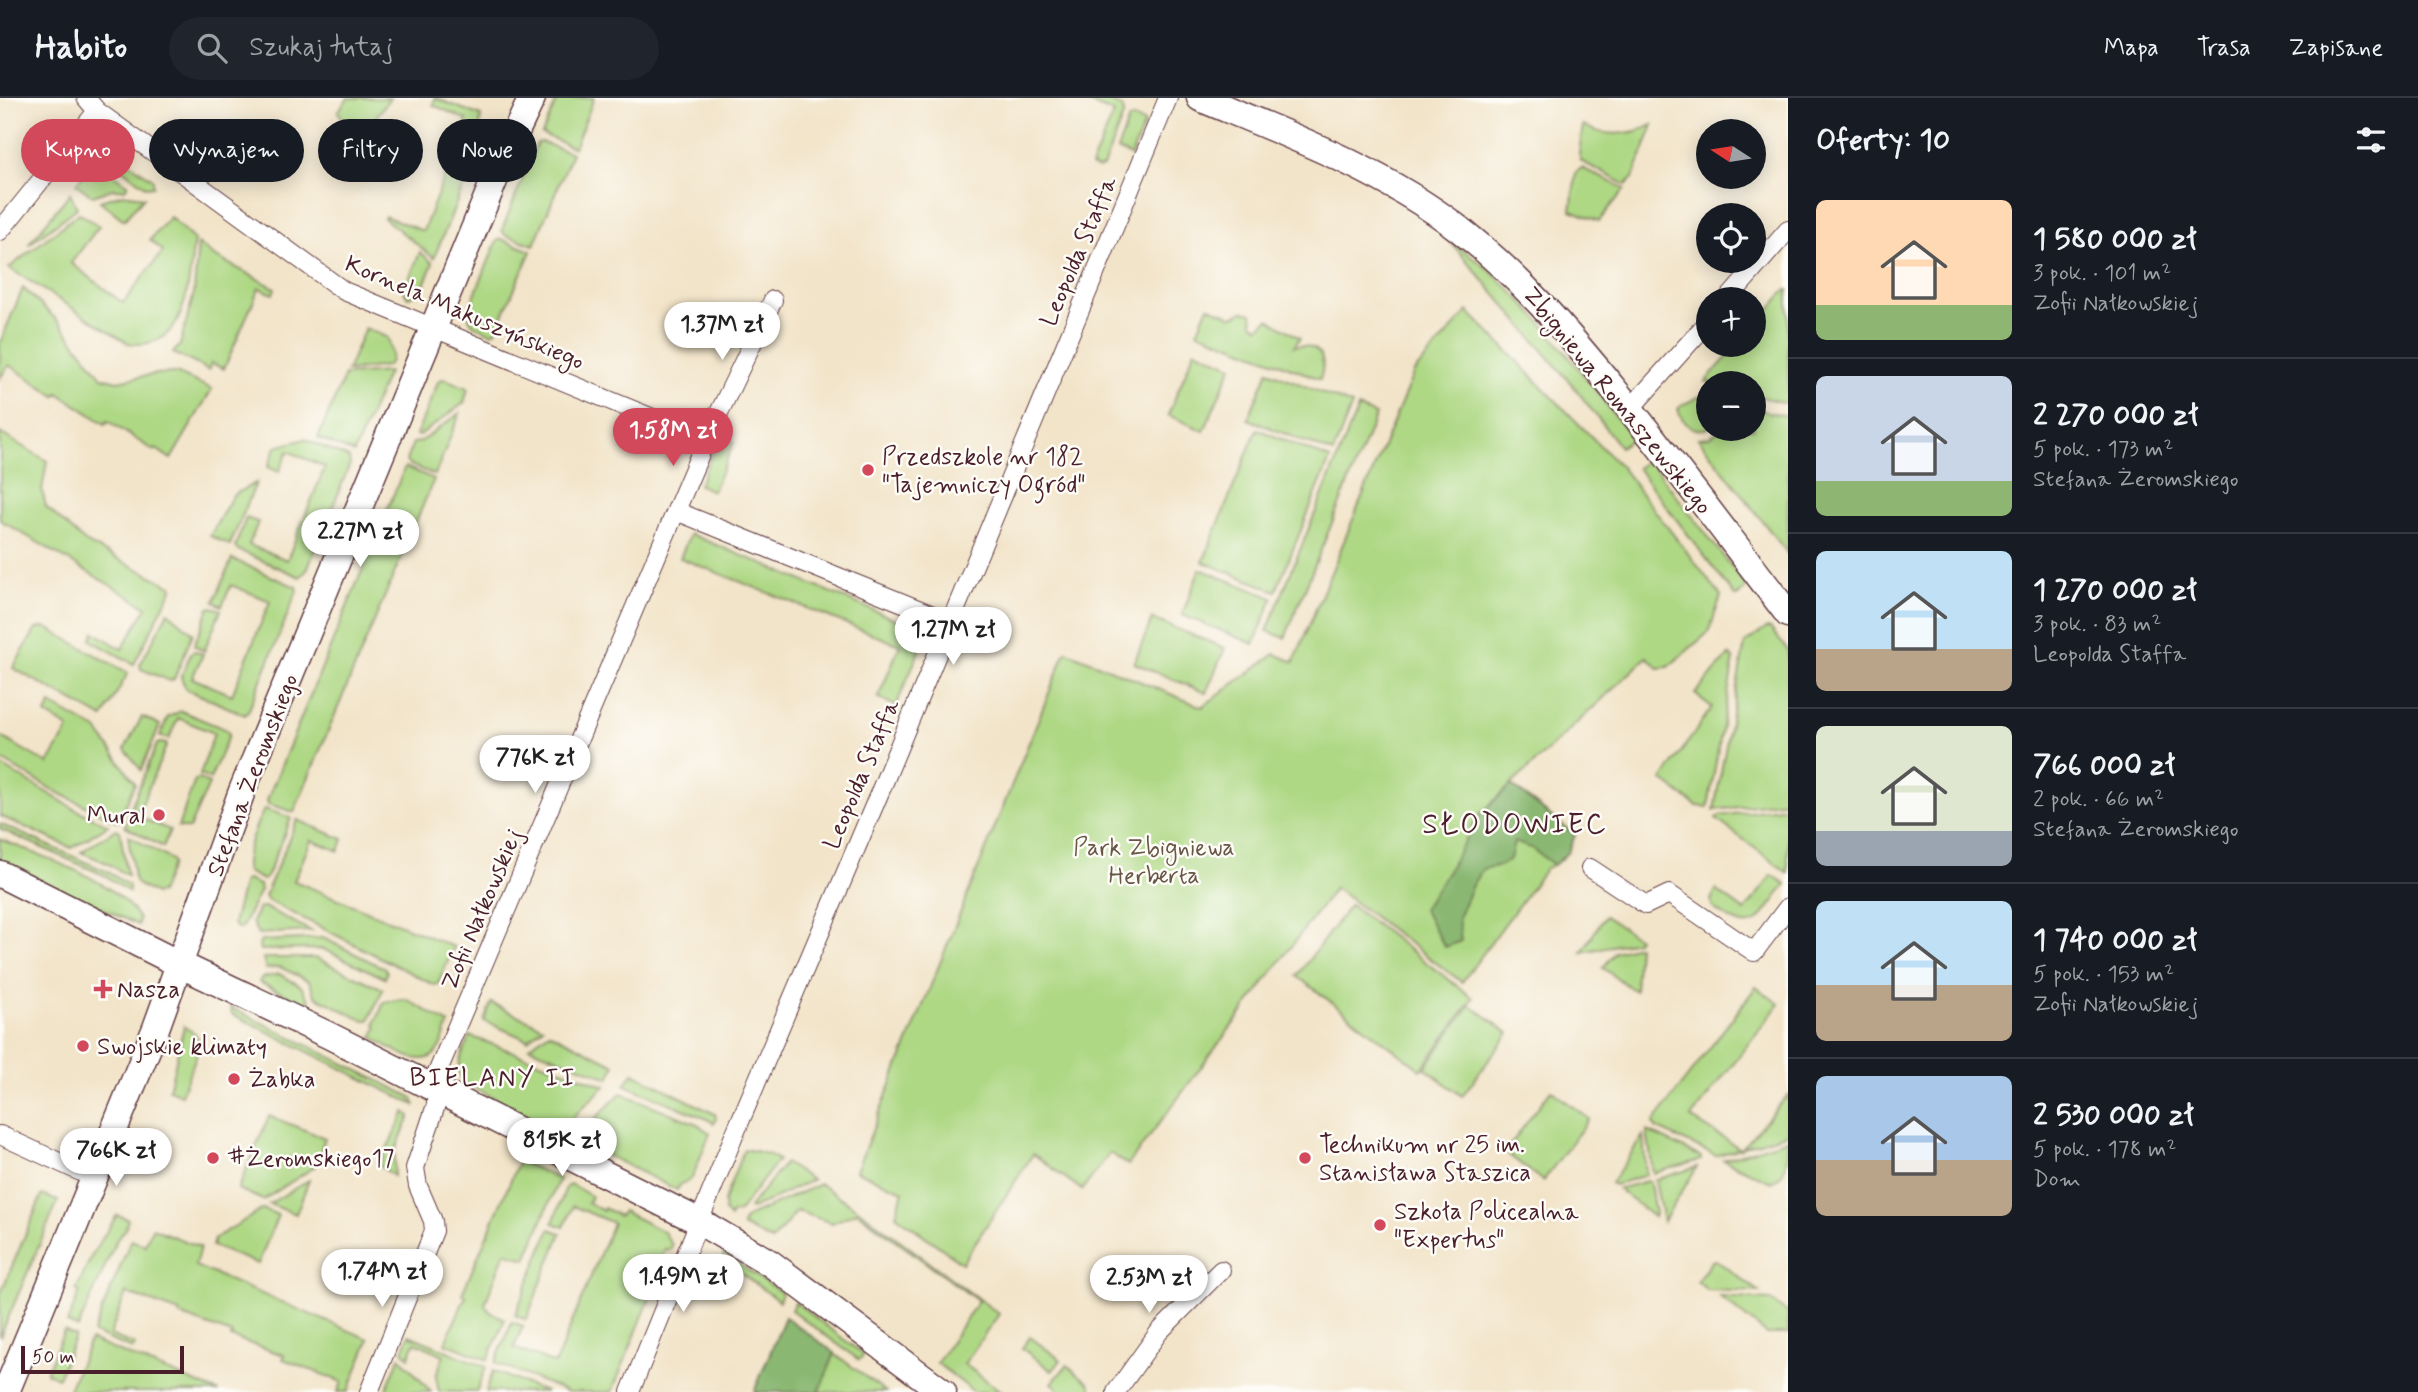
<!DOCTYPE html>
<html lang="pl">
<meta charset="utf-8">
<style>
body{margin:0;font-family:Mynerve,sans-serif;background:#20242c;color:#f1f3f6;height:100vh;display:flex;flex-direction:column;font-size:26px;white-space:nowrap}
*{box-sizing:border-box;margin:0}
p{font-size:23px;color:#9ea1a6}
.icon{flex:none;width:38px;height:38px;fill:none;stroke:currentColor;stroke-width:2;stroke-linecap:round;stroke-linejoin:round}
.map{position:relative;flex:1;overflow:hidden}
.details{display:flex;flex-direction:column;background:#171b24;width:630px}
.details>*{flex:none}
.top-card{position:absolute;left:21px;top:21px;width:665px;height:63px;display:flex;gap:14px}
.needle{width:46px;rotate:282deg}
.tools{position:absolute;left:1696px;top:21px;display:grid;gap:14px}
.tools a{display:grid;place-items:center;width:70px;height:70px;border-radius:50%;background:#171b24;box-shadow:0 4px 18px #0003;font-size:35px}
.scale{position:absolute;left:21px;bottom:18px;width:163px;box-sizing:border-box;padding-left:7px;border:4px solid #4a1f2b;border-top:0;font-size:19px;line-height:24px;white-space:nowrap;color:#4a1f2b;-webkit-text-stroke:5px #fdfcf7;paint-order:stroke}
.price{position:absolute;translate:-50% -60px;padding:0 16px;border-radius:24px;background:#fff;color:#222;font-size:23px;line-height:46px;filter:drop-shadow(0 2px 4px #0008)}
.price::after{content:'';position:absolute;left:50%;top:42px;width:21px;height:16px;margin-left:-10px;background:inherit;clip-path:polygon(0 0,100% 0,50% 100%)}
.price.active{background:#d1495b;color:#fff}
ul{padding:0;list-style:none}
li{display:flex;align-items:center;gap:21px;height:175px;padding:0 28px}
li+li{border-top:2px solid #363941}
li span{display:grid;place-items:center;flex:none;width:196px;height:140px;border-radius:10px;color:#555}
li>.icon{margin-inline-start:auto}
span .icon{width:84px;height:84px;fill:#fffc;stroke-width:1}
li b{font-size:30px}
h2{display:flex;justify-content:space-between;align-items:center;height:84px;padding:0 28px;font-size:30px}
.chip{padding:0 24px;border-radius:32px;background:#171b24;box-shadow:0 4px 18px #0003;font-size:24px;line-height:63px}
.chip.active{background:#d1495b;color:#fff}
header{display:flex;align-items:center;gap:42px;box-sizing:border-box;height:98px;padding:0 35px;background:#171b24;border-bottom:2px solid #363941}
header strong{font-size:33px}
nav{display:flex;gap:38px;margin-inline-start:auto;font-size:24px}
.search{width:490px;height:63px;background:#20242c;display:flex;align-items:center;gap:18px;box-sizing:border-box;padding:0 24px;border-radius:38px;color:#9ea1a6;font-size:26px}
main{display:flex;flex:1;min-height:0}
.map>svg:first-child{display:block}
</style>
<header>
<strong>Habito</strong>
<div class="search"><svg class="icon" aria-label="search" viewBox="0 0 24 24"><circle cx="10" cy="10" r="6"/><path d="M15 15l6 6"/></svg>Szukaj tutaj</div>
<nav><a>Mapa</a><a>Trasa</a><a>Zapisane</a></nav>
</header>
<main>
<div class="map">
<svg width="1788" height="1294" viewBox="0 0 1788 1294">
<rect width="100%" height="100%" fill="#fdfcf7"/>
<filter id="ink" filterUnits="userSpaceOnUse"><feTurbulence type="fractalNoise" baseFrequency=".0143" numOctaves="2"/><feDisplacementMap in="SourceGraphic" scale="14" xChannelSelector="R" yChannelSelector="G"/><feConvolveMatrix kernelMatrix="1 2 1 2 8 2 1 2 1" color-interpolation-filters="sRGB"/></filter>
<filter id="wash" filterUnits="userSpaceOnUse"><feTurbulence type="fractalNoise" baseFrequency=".00686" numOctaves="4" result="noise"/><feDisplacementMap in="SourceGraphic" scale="28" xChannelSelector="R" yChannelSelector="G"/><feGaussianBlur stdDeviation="1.57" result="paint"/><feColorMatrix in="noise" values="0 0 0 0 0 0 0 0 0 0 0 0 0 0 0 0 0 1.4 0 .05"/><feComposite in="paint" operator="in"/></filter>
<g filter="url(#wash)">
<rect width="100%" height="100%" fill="#f2e4c9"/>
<path fill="#aed884" stroke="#7c7c58" stroke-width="2" d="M 348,0 L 390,0 L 359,42 L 338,14 Z
M 435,0 L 481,18 L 476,57 L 434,160 L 384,120 L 385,118 L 423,133 L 467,22 L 433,7 Z
M 558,0 L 594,0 L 574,50 L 542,36 Z
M 1078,0 L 1100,0 L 1122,9 L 1124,15 L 1103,69 L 1098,71 L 1091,68 L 1114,15 Z
M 1133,20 L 1145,25 L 1131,58 L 1117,52 L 1129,21 Z
M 1583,27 C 1604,40 1632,37 1653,27 L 1633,80 L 1626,87 L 1581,63 L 1579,56 Z
M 541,44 L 572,55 L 534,147 L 505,137 L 502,132 L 537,45 Z
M 110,52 L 153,81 L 153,88 L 147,89 L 105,59 Z
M 94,64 L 97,64 L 128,87 L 125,91 L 112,91 L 93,98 L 76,86 Z
M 1582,70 L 1625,91 L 1599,123 L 1571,112 L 1576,74 Z
M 70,95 L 77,110 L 28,147 Z
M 123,96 L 144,99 L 124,122 L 100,103 Z
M 79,115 L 99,128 L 71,165 L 123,205 L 163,153 L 150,142 L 170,119 L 194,142 C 188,183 189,255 128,245 L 9,170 Z
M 501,141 L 531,153 L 496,233 L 492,235 C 480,230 468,228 468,213 L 497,143 Z
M 1449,142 C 1525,191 1577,270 1632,340 L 1620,349 L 1575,290 Z
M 198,146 L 214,158 L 275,190 L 273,196 L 259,190 L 224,271 L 211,265 L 209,272 L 173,255 L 180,247 L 194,195 Z
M 420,154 L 433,165 L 421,194 L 408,199 L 404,193 Z
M 23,190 L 59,224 L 102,279 L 117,283 L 156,276 L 176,275 L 212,291 L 171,361 L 156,351 L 154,353 L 108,323 L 105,326 L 58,295 L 56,298 L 9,267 L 0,280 L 0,245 Z
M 1786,192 L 1788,192 L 1788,306 L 1754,297 L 1754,285 L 1705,284 L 1738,247 L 1754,247 L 1754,229 Z
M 1208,208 L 1233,219 L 1243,213 L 1252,215 L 1253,225 L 1259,229 L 1269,221 L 1300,240 L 1294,248 C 1318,245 1328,258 1320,281 L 1197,234 Z
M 1468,213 L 1620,368 L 1721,498 L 1709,534 L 1668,569 L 1658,570 L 1647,559 L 1511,687 L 1575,737 C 1569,752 1563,764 1546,770 L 1462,884 L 1335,790 L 1128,1067 L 1110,1055 L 1082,1092 L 1033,1056 L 962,1165 L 896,1117 L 903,1093 L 856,1073 L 1066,553 L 1202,609 L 1275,556 L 1294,564 L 1414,274 Z
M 365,230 L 388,240 C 390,249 395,261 387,268 L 347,273 Z
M 1195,252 L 1232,268 L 1204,333 L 1168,317 Z
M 1268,273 L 1352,307 L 1333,355 L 1248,321 Z
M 388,274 L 354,355 L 318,340 L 345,277 Z
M 445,281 L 468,290 L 464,305 L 419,338 L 416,337 L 439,282 Z
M 1705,296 L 1708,297 L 1708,330 C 1693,335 1682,325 1678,311 L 1682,307 Z
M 1358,310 L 1376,317 L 1285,540 L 1267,533 Z
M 1754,311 L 1788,318 L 1788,456 L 1698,340 L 1709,339 L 1722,331 L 1754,331 Z
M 460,315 L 435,377 L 408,366 L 406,363 L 413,345 L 420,344 Z
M 1257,331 L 1330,361 L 1276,493 L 1203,464 Z
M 0,335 L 47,363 L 42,392 L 46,409 L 85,444 L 173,489 L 134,566 L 91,542 L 94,534 L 122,551 L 147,509 L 0,422 Z
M 726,340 L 734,344 L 713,393 L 699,387 L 700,384 L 717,344 L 720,342 L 725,344 Z
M 305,341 L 349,360 L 350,366 L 307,472 L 300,479 L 238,452 L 235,449 L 246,420 L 258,424 L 249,447 L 287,462 L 325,369 L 288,353 L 279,374 L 268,369 L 276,349 Z
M 1648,361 L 1747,489 L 1739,497 L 1735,498 L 1637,370 Z
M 405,369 L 434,381 L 294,714 L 268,706 L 267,702 Z
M 256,385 L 230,447 L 210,438 L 233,397 Z
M 690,436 L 916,530 L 920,533 L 923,544 L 896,608 L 878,600 L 900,547 L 680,460 Z
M 232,461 L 296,489 L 297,493 L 248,614 L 245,617 L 186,591 L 181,579 L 191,555 L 194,553 L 203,556 L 192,580 L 232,597 L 270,503 L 231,487 L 222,508 L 214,504 Z
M 1200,471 L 1273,500 L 1254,546 L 1182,517 Z
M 212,509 L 221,512 L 204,553 L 194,547 L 209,510 Z
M 168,514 L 193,535 L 174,581 L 170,583 L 141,571 L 140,567 Z
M 1152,521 L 1225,550 L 1206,595 L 1134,565 Z
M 45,529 L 128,575 L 103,620 L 13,570 L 36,531 Z
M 1767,530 L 1771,531 L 1788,553 L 1788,703 L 1714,712 L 1745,545 Z
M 1729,557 L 1734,561 L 1708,709 L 1697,708 L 1662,682 L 1712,609 L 1695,596 Z
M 51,606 L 97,632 L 135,685 L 118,724 L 55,693 L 0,661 L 0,638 L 48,666 L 69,630 L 46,616 Z
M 181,613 L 227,632 L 229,637 L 210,681 L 200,677 L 214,635 L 178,620 L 169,641 L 160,638 L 168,619 Z
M 142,619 L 160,627 L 141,672 L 125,651 Z
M 160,645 L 167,646 L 139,713 L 131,709 L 157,646 Z
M 0,667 L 75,711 L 108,727 L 72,750 L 0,718 Z
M 199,681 L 209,686 L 189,731 L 178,729 L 195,682 Z
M 1788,709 L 1788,775 L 1716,721 L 1719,718 Z
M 265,711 L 291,720 L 266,780 L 263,782 L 247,774 C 242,761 257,722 265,711 Z
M 129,715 L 170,732 L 163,749 L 125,728 Z
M 297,722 L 343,741 L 339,753 L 311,742 L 294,783 L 454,849 L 438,886 L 434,887 L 267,802 L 265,798 Z
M 0,726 L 108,774 L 129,788 L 129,794 L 106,778 L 0,731 Z
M 116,731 L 120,733 L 127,777 L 107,765 L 81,754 Z
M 128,737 L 171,762 L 172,766 L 160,795 L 155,796 L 137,786 L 134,780 Z
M 0,741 C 43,760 115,780 139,821 L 138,827 L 38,781 L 0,761 Z
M 1772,777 L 1786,786 C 1757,823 1757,843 1712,809 L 1711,802 L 1716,792 L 1745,813 Z
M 247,782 L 259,787 L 260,792 L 242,829 L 237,830 L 233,826 L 244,783 Z
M 1350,807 L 1473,900 L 1421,972 L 1297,878 Z
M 264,809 L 311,833 L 258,836 L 252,824 L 259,810 Z
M 1605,818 L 1638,840 L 1636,843 L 1582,854 Z
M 323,840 L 384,870 L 387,874 L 385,880 L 323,851 L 260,852 L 259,847 L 261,843 Z
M 1638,848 L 1635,893 L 1603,870 L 1615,854 Z
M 263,860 L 316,860 L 383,891 L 369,922 L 364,923 L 315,898 L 309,883 L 280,869 L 266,871 Z
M 279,876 L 301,888 L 309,902 L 307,907 L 259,884 L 262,880 Z
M 1756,889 L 1779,906 L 1691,1020 L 1741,1051 L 1788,997 L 1788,1035 L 1716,1058 L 1656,1030 L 1653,1025 Z
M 406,901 L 449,926 C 445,934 443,945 438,952 C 423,975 388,948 372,939 L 377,930 L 375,926 L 384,904 Z
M 491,905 L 543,929 L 528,942 L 484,923 Z
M 1470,907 L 1509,935 L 1462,998 L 1425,970 Z
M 230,909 L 409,998 L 413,1000 L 415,1007 L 232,916 Z
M 184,928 L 195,936 L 201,945 L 181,997 L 169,992 Z
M 549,934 L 615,967 L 609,980 L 529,949 Z
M 470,938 L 605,988 L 574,1018 L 566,1032 L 559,1034 L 463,984 C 453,968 464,953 470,938 Z
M 633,975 L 715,1016 L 716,1020 L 714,1025 L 703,1019 L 625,987 Z
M 1551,992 L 1589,1021 L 1543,1083 L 1505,1054 Z
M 621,995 L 697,1026 L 710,1035 L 692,1080 L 680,1087 L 677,1092 L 578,1043 L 586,1030 Z
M 405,1014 L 410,1018 L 395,1053 L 394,1078 L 379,1067 Z
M 269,1018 L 325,1040 L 314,1069 L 263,1102 L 238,1091 Z
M 1647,1033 L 1701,1059 L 1701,1062 L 1653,1075 Z
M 1643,1038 L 1646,1077 L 1614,1087 L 1611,1085 Z
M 1788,1041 C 1788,1059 1788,1077 1771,1084 L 1723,1062 Z
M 744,1051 L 768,1056 L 778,1062 L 739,1114 L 732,1116 L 730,1120 L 725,1114 L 724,1103 Z
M 519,1063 L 559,1081 L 526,1161 L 505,1154 L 485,1206 L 490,1214 L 505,1221 L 488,1262 L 445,1245 L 466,1198 L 462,1196 Z
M 785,1065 L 812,1082 L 752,1111 L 749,1110 Z
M 1697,1069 L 1663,1124 L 1655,1082 Z
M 309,1082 L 296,1116 L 269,1106 Z
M 1647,1083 L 1650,1085 L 1655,1116 L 1654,1119 L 1618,1091 Z
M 570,1086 L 591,1098 L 588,1105 L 603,1113 L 604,1110 L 619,1118 L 623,1113 L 664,1134 L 672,1147 L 670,1152 L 665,1151 L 655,1176 L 659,1178 L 612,1294 L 568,1294 L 495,1265 L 512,1224 L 523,1228 L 514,1250 L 555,1266 L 613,1125 L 573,1108 L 564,1129 L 553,1125 L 566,1089 Z
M 820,1086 L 859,1112 L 999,1216 L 964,1266 L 1002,1294 L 974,1294 L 937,1265 L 978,1203 L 857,1114 L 832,1125 L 797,1113 L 772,1143 L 742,1128 L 744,1122 L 751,1117 Z
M 42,1097 L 58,1103 L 0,1239 L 0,1197 Z
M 263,1111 L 278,1117 L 258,1166 L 212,1148 L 214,1141 Z
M 117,1117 L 128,1121 L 125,1132 L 117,1141 L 78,1230 L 67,1225 L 80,1194 L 76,1192 L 93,1155 Z
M 152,1130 L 200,1149 L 195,1168 L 369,1241 L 348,1294 L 338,1294 L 342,1284 L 283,1261 L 284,1257 L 231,1239 L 232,1236 L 179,1217 L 180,1214 L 126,1195 L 110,1237 L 135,1247 L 133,1251 L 93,1235 L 131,1142 L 145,1147 Z
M 550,1131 L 561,1135 L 526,1222 L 515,1217 Z
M 724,1156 L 782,1195 L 779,1203 L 722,1161 Z
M 1716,1162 L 1759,1194 L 1707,1192 L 1697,1183 L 1712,1163 Z
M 1720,1199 L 1770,1202 L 1788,1215 L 1788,1236 L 1767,1236 Z
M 795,1204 L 863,1256 L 863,1258 L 859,1262 L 791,1212 Z
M 785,1219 L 886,1294 L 754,1294 Z
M 64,1233 L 75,1238 L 58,1280 L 46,1275 Z
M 409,1237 L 486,1269 L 476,1294 L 439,1294 L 436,1278 L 444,1257 L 415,1244 L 409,1259 L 403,1253 Z
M 1030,1239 L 1061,1262 L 1052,1273 L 1022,1250 Z
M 90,1242 L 219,1294 L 68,1294 Z
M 400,1259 L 431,1294 L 385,1294 Z
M 1067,1267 L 1090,1286 L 1092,1294 L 1058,1294 L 1057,1289 L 1052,1285 Z
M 493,1273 L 546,1294 L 486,1294 Z"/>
<path fill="#8ab872" stroke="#6a6c4e" stroke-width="2" d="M 1511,687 L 1575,737 L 1568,754 L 1554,767 L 1531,750 L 1514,744 L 1510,761 L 1501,767 L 1483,771 L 1472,787 L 1458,820 L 1461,843 L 1445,849 L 1423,811 L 1448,773 L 1479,717 Z
M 785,1219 L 835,1255 L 819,1294 L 754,1294 Z"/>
</g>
<g filter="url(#ink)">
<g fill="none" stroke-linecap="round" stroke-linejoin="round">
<g stroke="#633d43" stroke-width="20">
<path id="street" d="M 86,0 L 97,13 L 344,193 L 706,342
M 0,133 L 97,13
M 1728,201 L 1788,132
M 1630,311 L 1708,224
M 676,413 L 950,524
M 1590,770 L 1646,807 L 1669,796 L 1754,854 L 1788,809
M 0,1037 L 94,1080
M 369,1294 L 434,1133 L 433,1123 L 418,1088 L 415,1070 L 436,1007 L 437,975 L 706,342 L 773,202
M 630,1294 L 733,1040 L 882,689 L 1168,0
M 1116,1294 L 1159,1234 L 1221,1172"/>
</g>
<g stroke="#633d43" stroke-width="29">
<path id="secondary" d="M 1200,0 C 1289,37 1383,72 1459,131 C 1521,179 1568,235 1617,295 C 1675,367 1731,442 1788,516
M 0,776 L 181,867 L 328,937 L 700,1124 L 770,1165 L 943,1294
M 6,1294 L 156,930 L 242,693 L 503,61 L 532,0"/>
</g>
<use href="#street" stroke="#fff" stroke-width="18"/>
<use href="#secondary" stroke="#fff" stroke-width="26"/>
</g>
</g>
<g fill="#d1495b" stroke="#fdfcf7" stroke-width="2.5">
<circle cx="868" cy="372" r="7"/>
<circle cx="159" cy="717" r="7"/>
<path d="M99.5 880.5h7v7h7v7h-7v7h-7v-7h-7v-7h7z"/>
<circle cx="83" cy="948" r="7"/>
<circle cx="234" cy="981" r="7"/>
<circle cx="213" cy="1060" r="7"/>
<circle cx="1305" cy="1060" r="7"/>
<circle cx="1380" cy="1127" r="7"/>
</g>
<g text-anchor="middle" stroke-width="5" stroke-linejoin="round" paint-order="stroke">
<g font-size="24" fill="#4a1f2b" stroke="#fdfcf7">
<text transform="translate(1078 153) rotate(-67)" y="8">Leopolda Staffa</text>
<text transform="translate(465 214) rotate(23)" y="8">Kornela Makuszyńskiego</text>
<text transform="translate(1618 302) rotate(51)" y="8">Zbigniewa Romaszewskiego</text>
<text transform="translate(861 676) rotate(-67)" y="8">Leopolda Staffa</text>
<text transform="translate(252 677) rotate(-69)" y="8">Stefana Żeromskiego</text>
<text transform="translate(481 811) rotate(-67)" y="8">Zofii Nałkowskiej</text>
</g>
<g font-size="24" fill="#4a1f2b" stroke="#fdfcf7" text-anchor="start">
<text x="882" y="366">Przedszkole nr 182<tspan x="882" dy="28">"Tajemniczy Ogród"</tspan></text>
<text x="145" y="725" text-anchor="end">Mural</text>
<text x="117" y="899">Nasza</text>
<text x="97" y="956">Swojskie klimaty</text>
<text x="248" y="989">Żabka</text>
<text x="1319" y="1054">Technikum nr 25 im.<tspan x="1319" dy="28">Stanisława Staszica</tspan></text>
<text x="227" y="1068">#Żeromskiego17</text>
<text x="1394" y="1121">Szkoła Policealna<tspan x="1394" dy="28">"Expertus"</tspan></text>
</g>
<g font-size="24" fill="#685646" stroke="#fdfcf7">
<text x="1154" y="757">Park Zbigniewa<tspan x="1154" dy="28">Herberta</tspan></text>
</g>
<g font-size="26" letter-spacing="2" fill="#4a1f2b" stroke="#fdfcf7">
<text x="493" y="988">BIELANY II</text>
</g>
<g font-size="28" letter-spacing="2" fill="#4a1f2b" stroke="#fdfcf7">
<text x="1515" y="735">SŁODOWIEC</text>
</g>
</g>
</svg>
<div class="tools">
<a><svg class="needle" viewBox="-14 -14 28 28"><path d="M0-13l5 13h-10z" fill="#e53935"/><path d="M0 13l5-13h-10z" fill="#9ea1a6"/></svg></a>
<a><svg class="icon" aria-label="locate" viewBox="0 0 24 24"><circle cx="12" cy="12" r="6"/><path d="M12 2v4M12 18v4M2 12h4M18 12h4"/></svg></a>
<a>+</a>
<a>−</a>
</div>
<div class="scale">50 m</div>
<b class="price" style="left:722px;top:264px">1.37M zł</b>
<b class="price active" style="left:673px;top:370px">1.58M zł</b>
<b class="price" style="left:360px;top:471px">2.27M zł</b>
<b class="price" style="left:953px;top:569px">1.27M zł</b>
<b class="price" style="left:535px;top:697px">776K zł</b>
<b class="price" style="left:562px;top:1080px">815K zł</b>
<b class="price" style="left:116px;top:1090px">766K zł</b>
<b class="price" style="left:382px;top:1211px">1.74M zł</b>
<b class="price" style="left:683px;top:1216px">1.49M zł</b>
<b class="price" style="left:1149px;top:1217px">2.53M zł</b>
<div class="top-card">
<a class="chip active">Kupno</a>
<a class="chip">Wynajem</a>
<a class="chip">Filtry</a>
<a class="chip">Nowe</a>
</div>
</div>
<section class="details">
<h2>Oferty: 10<svg class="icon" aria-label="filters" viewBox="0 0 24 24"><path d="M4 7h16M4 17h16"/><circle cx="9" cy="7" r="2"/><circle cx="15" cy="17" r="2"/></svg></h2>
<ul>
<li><span style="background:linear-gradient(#ffd9b3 75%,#8fb573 0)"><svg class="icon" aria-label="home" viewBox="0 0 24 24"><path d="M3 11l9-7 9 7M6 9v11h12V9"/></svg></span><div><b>1 580 000 zł</b><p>3 pok. · 101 m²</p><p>Zofii Nałkowskiej</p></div></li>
<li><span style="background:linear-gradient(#c9d6e8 75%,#8fb573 0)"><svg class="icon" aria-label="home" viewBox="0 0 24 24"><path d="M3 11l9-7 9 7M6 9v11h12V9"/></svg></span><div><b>2 270 000 zł</b><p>5 pok. · 173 m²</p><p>Stefana Żeromskiego</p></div></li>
<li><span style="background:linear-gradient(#bfe0f5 70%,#b9a48a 0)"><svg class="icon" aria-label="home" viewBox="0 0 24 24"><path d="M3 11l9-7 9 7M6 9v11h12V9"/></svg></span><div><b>1 270 000 zł</b><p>3 pok. · 83 m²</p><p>Leopolda Staffa</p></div></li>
<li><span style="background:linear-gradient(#dfe7d0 75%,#9aa5b1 0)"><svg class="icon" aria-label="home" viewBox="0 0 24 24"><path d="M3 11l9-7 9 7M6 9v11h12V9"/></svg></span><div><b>766 000 zł</b><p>2 pok. · 66 m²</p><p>Stefana Żeromskiego</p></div></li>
<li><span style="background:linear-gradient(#bfe0f5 60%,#b9a48a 0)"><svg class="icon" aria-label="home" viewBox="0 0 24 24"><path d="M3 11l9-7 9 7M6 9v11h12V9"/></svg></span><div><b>1 740 000 zł</b><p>5 pok. · 153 m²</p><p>Zofii Nałkowskiej</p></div></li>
<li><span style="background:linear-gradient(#a9c7e8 60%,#b9a48a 0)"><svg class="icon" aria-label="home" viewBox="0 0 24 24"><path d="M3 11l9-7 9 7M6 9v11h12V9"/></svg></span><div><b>2 530 000 zł</b><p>5 pok. · 178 m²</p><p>Dom</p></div></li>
</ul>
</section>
</main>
